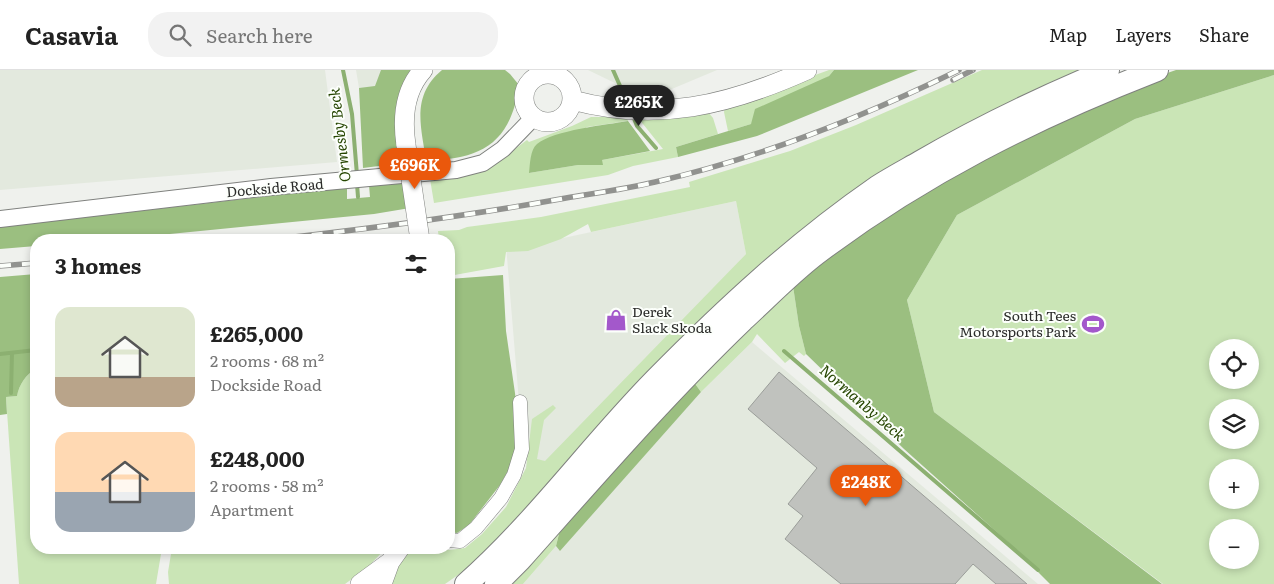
<!DOCTYPE html>
<meta charset="utf-8">
<style>
body{margin:0;font-family:Literata,serif;background:#f2f2f2;color:#222;height:100vh;display:flex;flex-direction:column;font-size:19px;white-space:nowrap}
*{box-sizing:border-box;margin:0}
p{font-size:16px;color:#767676}
.icon{flex:none;width:28px;height:28px;fill:none;stroke:currentColor;stroke-width:2;stroke-linecap:round;stroke-linejoin:round}
.map{position:relative;flex:1;overflow:hidden}
.panel{position:absolute;left:30px;top:164px;width:425px;height:320px;display:flex;flex-direction:column;background:#fff;border-radius:20px;box-shadow:0 2px 8px #0003}
.panel>*{flex:none}
.controls{position:absolute;left:1209px;top:269px;display:grid;gap:10px}
.controls a{display:grid;place-items:center;width:50px;height:50px;border-radius:50%;background:#fff;box-shadow:0 2px 8px #0003;font-size:25px}
.price{position:absolute;translate:-50% -42px;padding:0 11px;border-radius:18px;background:#ea580c;color:#fff;font-size:16px;line-height:32px;filter:drop-shadow(0 1px 2px #0008)}
.price::after{content:'';position:absolute;left:50%;top:30px;width:15px;height:11px;margin-left:-8px;background:inherit;clip-path:polygon(0 0,100% 0,50% 100%)}
.price.current{background:#222;color:#fff}
ul{padding:0;list-style:none}
li{display:flex;align-items:center;gap:15px;height:125px;padding:0 25px}
li span{display:grid;place-items:center;flex:none;width:140px;height:100px;border-radius:15px;color:#555}
li>.icon{margin-inline-start:auto}
span .icon{width:60px;height:60px;fill:#fffc;stroke-width:1}
li b{font-size:21px}
h2{display:flex;justify-content:space-between;align-items:center;height:60px;padding:0 25px;font-size:21px}
header{display:flex;align-items:center;gap:30px;box-sizing:border-box;height:70px;padding:0 25px;background:#fff;border-bottom:1px solid #e0e0e0}
header strong{font-size:24px}
nav{display:flex;gap:28px;margin-inline-start:auto;font-size:18px}
.search{width:350px;height:45px;background:#f2f2f2;display:flex;align-items:center;gap:12px;box-sizing:border-box;padding:0 18px;border-radius:20px;color:#767676;font-size:19px}
.map>svg:first-child{display:block}
</style>
<header>
<strong>Casavia</strong>
<div class="search"><svg class="icon" aria-label="search" viewBox="0 0 24 24"><circle cx="10" cy="10" r="6"/><path d="M15 15l6 6"/></svg>Search here</div>
<nav><a>Map</a><a>Layers</a><a>Share</a></nav>
</header>
<div class="map">
<svg width="1274" height="514" viewBox="0 0 1274 514">
<rect width="100%" height="100%" fill="#eff1ed"/>
<path fill="#e3e9de" d="M 0,0 L 325,0 L 337,92 L 0,120 Z
M 356,0 L 385,0 L 364,47 L 359,18 Z
M 588,0 L 717,0 L 648,29 Z
M 736,131 L 746,184 L 542,402 L 520,387 L 520,344 L 506,175 L 526,176 Z
M 752,272 L 1038,514 L 523,514 L 556,476 L 560,480 L 701,322 Z"/>
<path fill="#cae5b6" fill-rule="evenodd" d="M 829,0 L 834,0 L 829,6 L 751,54 L 728,61 L 724,42 L 725,38 Z
M 982,0 L 1084,0 L 1016,32 L 554,416 L 468,498 L 445,514 L 390,514 L 392,505 L 410,478 L 441,478 L 449,480 L 465,478 L 482,464 L 506,437 L 526,398 L 532,349 L 553,335 L 556,338 L 544,350 L 537,389 L 545,391 L 746,184 L 736,131 L 591,162 L 588,154 L 561,169 L 528,181 L 506,182 L 504,196 L 449,206 L 449,170 L 439,170 L 438,161 L 459,160 L 467,157 L 541,147 L 690,117 L 689,112 L 790,81 L 856,55 Z
M 1274,5 L 1274,514 L 1163,514 L 934,342 L 907,230 L 957,145 L 1135,49 ZM 1218,278 L 1250,278 L 1250,310 L 1218,310 ZM 1218,338 L 1250,338 L 1250,370 L 1218,370 ZM 1218,398 L 1250,398 L 1250,430 L 1218,430 ZM 1218,458 L 1250,458 L 1250,490 L 1218,490 Z
M 708,42 L 713,48 L 718,64 L 676,77 L 678,87 L 633,96 L 608,105 L 434,133 L 430,109 L 488,99 L 527,70 L 529,72 L 572,56 L 591,47 L 627,47 L 628,51 L 587,57 L 529,103 L 578,95 L 602,95 L 602,90 L 663,79 L 639,49 Z
M 793,216 L 799,256 L 806,284 L 804,286 L 799,282 L 785,293 L 757,264 L 752,272 L 701,322 L 693,311 Z
M 36,299 L 36,478 L 162,478 L 156,514 L 19,514 L 6,327 L 17,326 C 19,315 26,304 36,299 Z
M 561,456 L 556,476 L 523,514 L 509,514 Z
M 172,478 L 386,478 L 368,497 L 345,514 L 169,514 L 168,502 Z"/>
<path fill="#9bbf80" d="M 381,0 L 413,0 L 402,93 L 363,98 L 359,18 L 375,16 Z
M 442,0 L 505,0 L 510,4 L 519,15 C 511,73 481,90 426,90 C 421,56 411,26 442,0 Z
M 834,0 L 918,0 L 757,66 L 678,87 L 676,77 L 751,54 L 755,39 L 829,6 Z
M 1176,0 L 1274,0 L 1274,5 L 1135,49 L 957,145 L 907,230 L 934,342 L 1162,514 L 1050,514 L 1009,473 L 904,379 L 806,284 L 799,256 L 793,216 L 870,157 L 916,125 L 1013,73 L 1156,7 Z
M 628,51 L 650,81 L 602,90 L 603,95 L 578,95 L 529,103 C 530,94 530,80 537,74 C 554,60 606,55 628,51 Z
M 407,111 L 410,138 L 374,144 L 109,170 L 36,170 L 36,176 L 0,179 L 0,157 L 347,117 L 347,129 L 370,127 L 369,115 Z
M 36,204 L 36,299 C 26,304 19,315 17,326 L 6,327 L 7,344 L 0,345 L 0,207 Z
M 503,205 L 506,261 L 518,344 L 517,385 L 500,415 L 469,455 L 457,463 L 449,462 L 449,409 L 455,393 L 455,358 L 449,284 L 449,209 Z
M 693,311 L 701,322 L 560,481 L 556,476 L 561,456 Z"/>
<g fill="none" stroke-linecap="round" stroke-linejoin="round">
<path stroke="#8cb071" stroke-width="4" d="M 343,0 L 352,44 L 357,105
M 613,0 L 628,34
M 633,46 L 637,56 L 656,78
M 357,114 L 358,127
M 784,281 L 1038,500
M 0,284 L 36,280
M 11,323 L 12,283"/>
</g>
<path fill="#c0c2be" stroke="#9a9d99" d="M 779,302 L 1027,514 L 996,514 L 973,494 L 955,514 L 841,514 L 785,469 L 803,446 L 788,434 L 817,398 L 748,339 Z"/>
<g fill="none" stroke-linecap="round" stroke-linejoin="round">
<g stroke="#7f817e" stroke-width="15">
<path id="minor" d="M 449,470 L 460,471 L 476,458 L 501,428 L 514,405 L 522,379 L 520,332"/>
</g>
<g stroke="#7f817e" stroke-width="18">
<path id="tertiary" d="M 0,149 L 271,117 L 456,100 L 483,93 L 503,79 L 533,48"/>
</g>
<g stroke="#7f817e" stroke-width="20">
<path id="secondary" d="M524 28a24 24 0 1 1 48 0a24 24 0 1 1-48 0Z
M 572,30 C 657,53 729,35 807,0
M 406,75 C 402,48 404,21 423,0
M 360,514 L 390,492
M 382,514 L 390,492 L 400,478"/>
</g>
<g stroke="#7f817e" stroke-width="24">
<path id="trunk" d="M 466,514 C 536,452 591,375 656,309 C 725,239 796,173 877,117 C 891,108 906,100 920,92 C 980,57 1043,27 1108,0
M 496,514 L 520,490 C 593,408 664,326 743,250 C 767,228 790,204 816,184 C 922,104 1034,48 1157,0"/>
</g>
<use href="#minor" stroke="#fff" stroke-width="14"/>
<use href="#tertiary" stroke="#fff" stroke-width="16"/>
<use href="#secondary" stroke="#fff" stroke-width="19"/>
<use href="#trunk" stroke="#fff" stroke-width="22"/>
<g stroke="#91928f" stroke-width="5.5">
<path id="rail" d="M 953,10 L 973,0
M 268,170 C 368,159 467,146 566,128 C 596,123 626,119 655,112 C 760,88 863,47 959,0
M 0,196 L 36,193"/>
</g>
<use href="#rail" stroke="#fcfffb" stroke-width="4" stroke-dasharray="11" stroke-linecap="butt"/>
<g stroke="#7f817e" stroke-width="20" stroke-linecap="butt">
<path id="secondary-bridge" d="M 406,75 L 420,170"/>
</g>
<use href="#secondary-bridge" stroke="#fff" stroke-width="19"/>
</g>
<defs>
<g id="shop-bare" transform="scale(1.725)"><path d="M-5-2.5h2.3a2.7 3.5 0 0 1 5.4 0H5L5.5 6h-11ZM-1.5-2.5h3a1.5 2.3 0 0 0-3 0Z" fill="#a358cb" stroke="#fcfffb" stroke-width="2.5" paint-order="stroke"/></g>
<g id="stadium-bare" transform="scale(1.725)"><path d="M0-5a6.5 5 0 1 0 0 10a6.5 5 0 1 0 0-10ZM-3.5-1.8h7v3.6h-7Z" fill="#a358cb" stroke="#fcfffb" stroke-width="2.5" paint-order="stroke"/></g>
</defs>
<g fill-rule="evenodd">
<use href="#shop-bare" x="616" y="250"/>
<use href="#stadium-bare" x="1093" y="254"/>
</g>
<g text-anchor="middle" stroke-width="4" stroke-linejoin="round" paint-order="stroke">
<g font-size="14" fill="#2b2c2a" stroke="#fcfffb">
<text transform="translate(275 118) rotate(-5)" y="5">Dockside Road</text>
</g>
<g font-size="14" fill="#2b2c2a" stroke="#fcfffb" text-anchor="start">
<text x="632" y="247">Derek<tspan x="632" dy="16">Slack Skoda</tspan></text>
<text x="1076" y="251" text-anchor="end">South Tees<tspan x="1076" dy="16">Motorsports Park</tspan></text>
</g>
<g font-size="15" font-style="italic" fill="#254500" stroke="#fcfffb">
<text transform="translate(340 65) rotate(-97)" y="5">Ormesby Beck</text>
<text transform="translate(862 333) rotate(41)" y="5">Normanby Beck</text>
</g>
</g>
</svg>
<div class="controls">
<a><svg class="icon" aria-label="locate" viewBox="0 0 24 24"><circle cx="12" cy="12" r="6"/><path d="M12 2v4M12 18v4M2 12h4M18 12h4"/></svg></a>
<a><svg class="icon" aria-label="layers" viewBox="0 0 24 24"><path d="M12 4l9 5-9 5-9-5zM3 14l9 5 9-5"/></svg></a>
<a>+</a>
<a>−</a>
</div>
<b class="price current" style="left:639px;top:57px">£265K</b>
<b class="price" style="left:415px;top:120px">£696K</b>
<b class="price" style="left:866px;top:437px">£248K</b>
<section class="panel">
<h2>3 homes<svg class="icon" aria-label="filters" viewBox="0 0 24 24"><path d="M4 7h16M4 17h16"/><circle cx="9" cy="7" r="2"/><circle cx="15" cy="17" r="2"/></svg></h2>
<ul>
<li><span style="background:linear-gradient(#dfe7d0 70%,#b9a48a 0)"><svg class="icon" aria-label="home" viewBox="0 0 24 24"><path d="M3 11l9-7 9 7M6 9v11h12V9"/></svg></span><div><b>£265,000</b><p>2 rooms · 68 m²</p><p>Dockside Road</p></div></li>
<li><span style="background:linear-gradient(#ffd9b3 60%,#9aa5b1 0)"><svg class="icon" aria-label="home" viewBox="0 0 24 24"><path d="M3 11l9-7 9 7M6 9v11h12V9"/></svg></span><div><b>£248,000</b><p>2 rooms · 58 m²</p><p>Apartment</p></div></li>
</ul>
</section>
</div>
